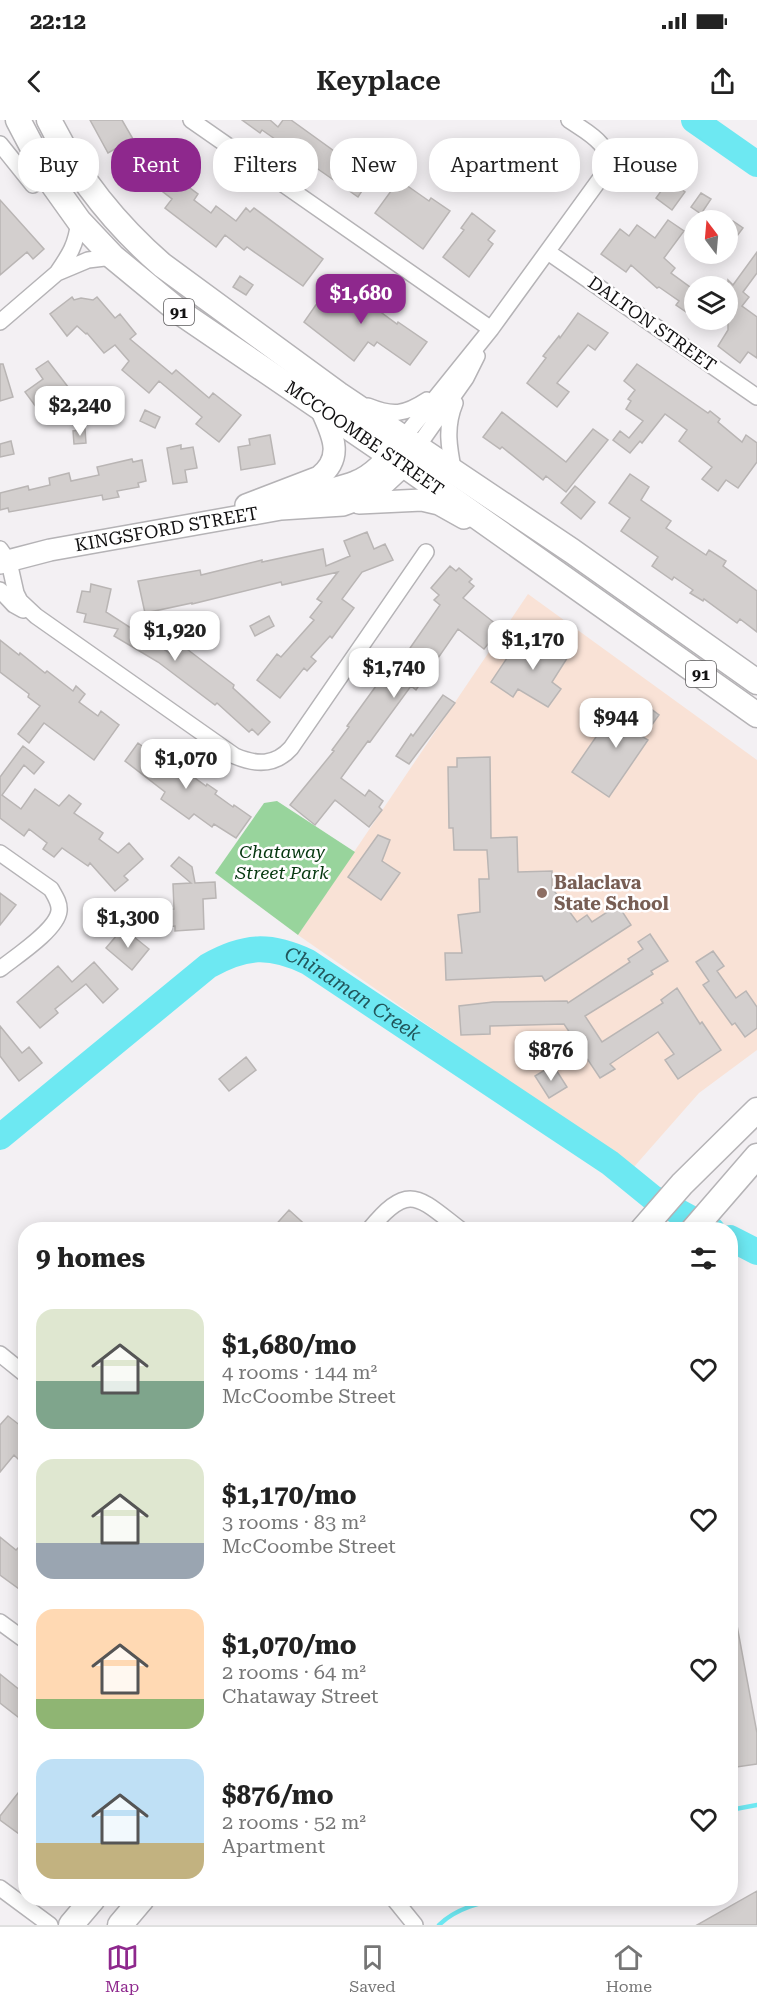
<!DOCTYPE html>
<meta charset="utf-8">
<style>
body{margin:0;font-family:"Roboto Serif",serif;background:#f2f2f2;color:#222;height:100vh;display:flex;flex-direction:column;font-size:22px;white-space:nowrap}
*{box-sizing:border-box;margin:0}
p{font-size:20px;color:#767676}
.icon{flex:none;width:33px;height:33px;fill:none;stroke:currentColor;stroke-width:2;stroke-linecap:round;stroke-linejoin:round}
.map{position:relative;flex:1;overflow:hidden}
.details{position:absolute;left:18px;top:1102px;width:720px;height:684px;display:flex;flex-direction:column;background:#fff;border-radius:24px;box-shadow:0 3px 15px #0003}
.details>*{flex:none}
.banner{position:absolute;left:18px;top:18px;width:722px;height:54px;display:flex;gap:12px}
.needle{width:39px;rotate:344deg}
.tools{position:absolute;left:684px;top:90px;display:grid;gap:12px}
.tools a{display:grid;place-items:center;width:54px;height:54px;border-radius:50%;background:#fff;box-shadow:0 3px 15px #0003;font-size:30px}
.price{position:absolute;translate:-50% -51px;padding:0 14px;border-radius:12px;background:#fff;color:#222;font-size:20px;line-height:39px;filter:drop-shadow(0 2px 3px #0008)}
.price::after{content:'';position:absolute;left:50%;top:36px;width:18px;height:14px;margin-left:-9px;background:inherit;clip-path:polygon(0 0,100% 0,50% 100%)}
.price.current{background:#8e288d;color:#fff}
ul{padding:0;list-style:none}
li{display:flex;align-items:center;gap:18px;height:150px;padding:0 18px}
li span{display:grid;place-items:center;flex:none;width:168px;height:120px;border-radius:18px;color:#555}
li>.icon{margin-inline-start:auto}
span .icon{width:72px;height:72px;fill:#fffc;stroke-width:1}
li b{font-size:26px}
h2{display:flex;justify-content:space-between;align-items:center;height:72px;padding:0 18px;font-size:26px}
.tag{padding:0 21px;border-radius:24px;background:#fff;box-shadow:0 3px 15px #0003;font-size:21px;line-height:54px}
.tag.current{background:#8e288d;color:#fff}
.status{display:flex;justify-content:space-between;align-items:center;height:42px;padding:0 30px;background:#fff;direction:ltr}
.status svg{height:16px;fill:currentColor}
header{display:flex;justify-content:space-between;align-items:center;height:78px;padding:0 18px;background:#fff;font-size:27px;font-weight:600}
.tabs{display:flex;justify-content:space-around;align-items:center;height:84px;border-top:2px solid #e0e0e0;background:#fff;font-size:16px;color:#767676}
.tabs a{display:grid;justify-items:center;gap:3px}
.tabs .current{color:#8e288d}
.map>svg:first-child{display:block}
</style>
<div class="status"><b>22:12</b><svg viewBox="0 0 49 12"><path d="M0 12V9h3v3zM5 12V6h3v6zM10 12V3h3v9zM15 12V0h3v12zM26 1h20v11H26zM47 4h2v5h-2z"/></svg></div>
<header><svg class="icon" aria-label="back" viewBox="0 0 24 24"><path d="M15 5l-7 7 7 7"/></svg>Keyplace<svg class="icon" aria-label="share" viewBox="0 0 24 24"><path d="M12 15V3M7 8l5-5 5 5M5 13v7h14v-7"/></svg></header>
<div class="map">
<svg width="757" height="1805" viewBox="0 0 757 1805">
<rect width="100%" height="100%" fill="#f3f0f3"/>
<path fill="#f9e2d6" d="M 528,474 L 757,640 L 757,930 L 699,973 L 633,1048 L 298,815 Z"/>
<path fill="#98d49c" d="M 277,681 L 355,732 L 298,815 L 215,753 L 264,683 Z"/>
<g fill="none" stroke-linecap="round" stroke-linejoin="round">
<path stroke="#6de8f2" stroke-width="4.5" d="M 730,1690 L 757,1685
M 439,1805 C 455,1789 482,1781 504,1779"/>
<g stroke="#6de8f2" stroke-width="26">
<path d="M 694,0 L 757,44"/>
<path id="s1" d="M 0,1017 L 208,846 C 245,825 270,824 308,842 L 610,1043 L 653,1078 L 712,1110"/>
<path d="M 730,1118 L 757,1132"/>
</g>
</g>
<path fill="#d3cfce" stroke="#b9b5b4" stroke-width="1.5" d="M 90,0 L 122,0 L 133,19 L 108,33 Z
M 242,0 L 270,0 L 278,7 L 283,0 L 291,0 L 355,46 L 359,40 L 375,51 L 358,77 L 262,10 L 260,13 Z
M 168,21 L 189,38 L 175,57 L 198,74 L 194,80 L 211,93 L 216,86 L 236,101 L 246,88 L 250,92 L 254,88 L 323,139 L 303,166 L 247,127 L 244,130 L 225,115 L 216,127 L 165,88 L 172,79 L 137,52 L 150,36 L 154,39 Z
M 399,60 L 429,81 L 431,78 L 450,91 L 423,129 L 375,93 Z
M 669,60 L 685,72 L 672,90 L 656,78 Z
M 701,73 L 711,79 L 701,94 L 691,87 Z
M 0,80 L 44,129 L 33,139 L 27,132 L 0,155 Z
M 472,93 L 495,111 L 488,120 L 493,124 L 469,157 L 443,137 L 464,110 L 461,108 Z
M 668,100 L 684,111 L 664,138 L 675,148 L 671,153 L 694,170 L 694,186 L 689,194 L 676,185 L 679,181 L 659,167 L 657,168 L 631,145 L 626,152 L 601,134 L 620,109 L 629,116 L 637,105 L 655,118 Z
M 733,101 L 743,108 L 728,128 L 728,108 Z
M 757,132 L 757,153 L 743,172 L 749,177 L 742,186 L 757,197 L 757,238 L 748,232 L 740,243 L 718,226 L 728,210 L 728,160 L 733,165 Z
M 240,156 L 253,165 L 246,175 L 233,167 Z
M 343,156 L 363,170 L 359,176 L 397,204 L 398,202 L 427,222 L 410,245 L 377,222 L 374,226 L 368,222 L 354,241 L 304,202 L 320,179 L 324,182 Z
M 72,177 L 74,180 L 81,178 L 93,180 L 97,177 L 115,198 L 120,194 L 136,214 L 130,219 L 172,254 L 176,250 L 209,278 L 213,273 L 241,295 L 219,322 L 196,304 L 202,297 L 159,261 L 149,273 L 122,250 L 129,241 L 115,225 L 104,233 L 87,213 L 86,214 L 77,206 L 67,216 L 50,194 Z
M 578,193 L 608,213 L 595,230 L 588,225 L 557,263 L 569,272 L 557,287 L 527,263 L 546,238 L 543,236 L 559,216 L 560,218 Z
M 48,241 L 75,276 L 64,285 L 58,277 L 39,291 L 25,272 L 43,259 L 36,249 Z
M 0,244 L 3,244 L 13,277 L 0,281 Z
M 637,244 L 708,293 L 710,291 L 720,299 L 718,302 L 742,322 L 746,315 L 757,323 L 757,342 L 738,368 L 726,360 L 718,371 L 702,359 L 712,347 L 679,321 L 687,310 L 665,294 L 642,323 L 640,321 L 630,333 L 613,320 L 620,311 L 629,318 L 643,301 L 626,289 L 631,281 L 628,279 L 635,270 L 624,261 Z
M 145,290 L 160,297 L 155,308 L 140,301 Z
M 502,292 L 566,342 L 593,309 L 608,320 L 566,372 L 546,356 L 543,360 L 502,327 L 500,329 L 483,317 Z
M 85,309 L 86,323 L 74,324 L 73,311 Z
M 270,315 L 275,344 L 241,350 L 238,327 L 250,325 L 249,319 Z
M 11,321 L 14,334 L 0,337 L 0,324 Z
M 181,325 L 181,329 L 193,327 L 197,348 L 185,350 L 187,362 L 173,364 L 167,328 Z
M 132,339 L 133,342 L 142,340 L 146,361 L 138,363 L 139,367 L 117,371 L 119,377 L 103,380 L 102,375 L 9,392 L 8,388 L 0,390 L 0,373 L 28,366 L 29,370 L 50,365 L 49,358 L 69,353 L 71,361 L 99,355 L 97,347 Z
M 630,354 L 649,367 L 641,380 L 671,401 L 666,408 L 706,435 L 709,430 L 726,441 L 723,446 L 757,471 L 757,512 L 740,499 L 737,503 L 704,479 L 703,481 L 690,473 L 693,470 L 674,457 L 672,460 L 652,446 L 658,437 L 621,411 L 630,398 L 609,383 Z
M 575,366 L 595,382 L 581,399 L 561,383 Z
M 367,412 L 374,429 L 385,424 L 393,440 L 362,452 L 342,479 L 354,488 L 332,518 L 330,516 L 311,537 L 316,541 L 307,551 L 304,548 L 280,578 L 257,560 L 277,534 L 281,537 L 314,500 L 310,497 L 322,482 L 317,479 L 338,452 L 282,465 L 281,462 L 192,484 L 192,483 L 145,493 L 138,461 L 200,450 L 201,455 L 262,440 L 262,442 L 323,429 L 326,446 L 350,436 L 344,421 Z
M 450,446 L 456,451 L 459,448 L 472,459 L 469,462 L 474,466 L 463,478 L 501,508 L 484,529 L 458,509 L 416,570 L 411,566 L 370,622 L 368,621 L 341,658 L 365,676 L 369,670 L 383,681 L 379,687 L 382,690 L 369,707 L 335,680 L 315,705 L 290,685 L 334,631 L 332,630 L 349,607 L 347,606 L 384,555 L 385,556 L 406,529 L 408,531 L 440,485 L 434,480 L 439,475 L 431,468 Z
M 91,464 L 111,469 L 106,492 L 171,534 L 179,523 L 234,565 L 233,568 L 270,602 L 258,615 L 252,609 L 249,612 L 217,583 L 215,585 L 158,542 L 114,516 L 118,509 L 84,502 L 86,494 L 77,492 L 82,471 L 90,472 Z
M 269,496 L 274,506 L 255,516 L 250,506 Z
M 536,515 L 546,521 L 549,518 L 571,532 L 552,562 L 561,569 L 548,587 L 518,569 L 513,577 L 491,562 L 513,529 L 523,535 Z
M 0,520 L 19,535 L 20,533 L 45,553 L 47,551 L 73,571 L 76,566 L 85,574 L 79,582 L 98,596 L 101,591 L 119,605 L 94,640 L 44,603 L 29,623 L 18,614 L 40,586 L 28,577 L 29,574 L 0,552 Z
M 443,575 L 455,583 L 409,644 L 396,636 L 411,614 L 413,616 Z
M 638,579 L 659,595 L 643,617 L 648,620 L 609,677 L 572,652 L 611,595 L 620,601 Z
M 138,623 L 149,631 L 156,623 L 175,638 L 173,642 L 206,666 L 207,664 L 217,671 L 215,674 L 233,687 L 234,685 L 251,697 L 236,718 L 214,704 L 212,707 L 194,694 L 189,699 L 161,679 L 165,672 L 125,641 Z
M 23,626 L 44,642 L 34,654 L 24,645 L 2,675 L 21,689 L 35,669 L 59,686 L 69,675 L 81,684 L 74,693 L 103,713 L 99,719 L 118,733 L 129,723 L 143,739 L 124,756 L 128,760 L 115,771 L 90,743 L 88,746 L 62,728 L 54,737 L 43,729 L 47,723 L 29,709 L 24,716 L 0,698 L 0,657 Z
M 490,637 L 491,718 L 517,717 L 518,752 L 552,751 L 552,768 L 577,802 L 587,795 L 592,802 L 618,785 L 631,805 L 545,861 L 542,856 L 446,860 L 445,833 L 462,833 L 458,795 L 480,792 L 479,759 L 489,759 L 487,730 L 454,730 L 453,708 L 449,708 L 448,647 L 457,647 L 457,638 Z
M 378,715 L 390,720 L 382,741 L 400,753 L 381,780 L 348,757 Z
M 179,737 L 192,747 L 195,763 L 215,762 L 216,778 L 203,779 L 204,809 L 175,811 L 175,806 L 165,807 L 163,790 L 174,789 L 173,764 L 191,763 L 171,746 Z
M 0,773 L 16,785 L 0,805 Z
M 123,808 L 149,829 L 132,850 L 106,828 Z
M 650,814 L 668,841 L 651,851 L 653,854 L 585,896 L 602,922 L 663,883 L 661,880 L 677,868 L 700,904 L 702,902 L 721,930 L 678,959 L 665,940 L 674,934 L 658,912 L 610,944 L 615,949 L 600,958 L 564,904 L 490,906 L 490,914 L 461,915 L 459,886 L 493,882 L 567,881 L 568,883 L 630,842 L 628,839 L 643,829 L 638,822 Z
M 713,831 L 724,846 L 717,851 L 736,878 L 746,871 L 757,887 L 757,908 L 745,917 L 735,903 L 732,905 L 703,865 L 709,861 L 696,842 Z
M 94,842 L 118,869 L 103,883 L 86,864 L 55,889 L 58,893 L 40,908 L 17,882 L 58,846 L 72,862 Z
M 0,906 L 22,933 L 29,927 L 42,943 L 19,961 L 0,936 Z
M 246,937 L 256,950 L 229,971 L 219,959 Z
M 553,945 L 567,967 L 549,978 L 535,956 Z
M 289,1090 L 311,1110 L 271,1110 Z
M 8,1296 L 26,1310 L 26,1332 L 19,1340 L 14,1335 L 0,1352 L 0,1305 Z
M 0,1417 L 16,1430 L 19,1427 L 26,1432 L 26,1474 L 0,1455 Z
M 730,1500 L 736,1500 L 757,1613 L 757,1644 L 730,1648 Z
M 0,1554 L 26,1575 L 26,1588 L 18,1597 L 0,1583 Z
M 26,1663 L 26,1719 L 0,1700 L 0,1696 Z
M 757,1771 L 757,1805 L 697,1805 Z"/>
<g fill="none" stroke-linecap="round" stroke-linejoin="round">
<g stroke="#b5b3b6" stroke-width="18">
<path id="street" d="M 191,0 L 491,209
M 0,24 L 33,65
M 79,101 C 76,125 70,134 57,153 L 88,140 L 113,137
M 548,132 L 757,277
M 0,202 L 57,153
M 368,286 C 393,296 404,295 427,280
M 404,317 L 491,209 L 605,52 C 615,25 588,13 569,0
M 418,326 L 466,258 L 477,236
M 454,353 C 449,328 445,307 455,283
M 0,429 L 9,442 L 16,473 L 20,481 L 36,496 L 235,636 C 256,645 275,646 291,628 L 426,432
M 0,470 L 14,485 L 23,490
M 0,733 L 51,769 C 55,776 60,783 59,791 C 57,810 15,837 0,849
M 369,1110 C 409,1061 418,1077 461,1110
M 0,1234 L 26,1255
M 0,1502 L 26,1521
M 0,1768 L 50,1805
M 394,1779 L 415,1805"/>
</g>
<g stroke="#b5b3b6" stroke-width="24">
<g id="secondary">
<path d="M 298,381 C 316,372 336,369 355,362 C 375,354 387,338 400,322"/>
<path d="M 359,383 L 422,380 L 439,384 L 464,398"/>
<path d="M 246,385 L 319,357 C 345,337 332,314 321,289"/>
<path id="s2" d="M 0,443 L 50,430 L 281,389 L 343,385 L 365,377 L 376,371 L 404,345 L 414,332"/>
</g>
</g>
<g stroke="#b5b3b6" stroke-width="27">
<g id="primary">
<path id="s3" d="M 18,0 L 49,59 L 79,101 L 113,137 L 181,193 L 404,345 L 757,595"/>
<path d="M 49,0 C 76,55 116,105 162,145 L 338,274 L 572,431 L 757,562"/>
<path d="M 642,1110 L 682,1064 L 757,990"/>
<path d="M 693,1110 L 757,1036"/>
<path d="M 71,1805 L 93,1779"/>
<path d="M 120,1805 L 142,1779"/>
</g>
</g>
<use href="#street" stroke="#fff" stroke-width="15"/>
<use href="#secondary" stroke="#fff" stroke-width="21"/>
<use href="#primary" stroke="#fff" stroke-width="24"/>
</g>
<circle fill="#8d6e63" stroke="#fffeff" stroke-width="2" cx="542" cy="773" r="6"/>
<g text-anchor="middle" stroke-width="5" stroke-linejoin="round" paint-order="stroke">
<g fill="#fffeff" stroke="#595859" stroke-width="1.5">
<rect x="164" y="179" width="30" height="26" rx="4.5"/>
<rect x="686" y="541" width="30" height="26" rx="4.5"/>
</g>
<g font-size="16" font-weight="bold" fill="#121112">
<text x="179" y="198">91</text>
<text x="701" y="560">91</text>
</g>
<g font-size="18" fill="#121112" stroke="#fffeff">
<text transform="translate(652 204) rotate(35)" y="6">DALTON STREET</text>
<text dy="6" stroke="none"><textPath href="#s3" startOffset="478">MCCOOMBE STREET</textPath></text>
<text dy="6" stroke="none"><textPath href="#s2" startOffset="170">KINGSFORD STREET</textPath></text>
</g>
<g font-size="18" font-style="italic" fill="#05370f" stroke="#fffeff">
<text x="282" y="738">Chataway<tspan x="282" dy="21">Street Park</tspan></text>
</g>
<g font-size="18" font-weight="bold" fill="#785e54" stroke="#fffeff" text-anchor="start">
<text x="554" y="769">Balaclava<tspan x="554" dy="21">State School</tspan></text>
</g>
<g font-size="20" font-style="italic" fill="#21565b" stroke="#fffeff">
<text dy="7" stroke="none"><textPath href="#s1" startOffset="429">Chinaman Creek</textPath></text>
</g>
</g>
</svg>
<div class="tools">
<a><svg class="needle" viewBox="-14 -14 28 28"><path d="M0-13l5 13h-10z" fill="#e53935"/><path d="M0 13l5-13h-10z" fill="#767676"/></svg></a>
<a><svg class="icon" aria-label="layers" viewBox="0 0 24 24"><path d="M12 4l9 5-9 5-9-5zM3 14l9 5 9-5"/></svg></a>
</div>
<b class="price current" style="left:361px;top:205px">$1,680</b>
<b class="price" style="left:80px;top:317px">$2,240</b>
<b class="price" style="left:175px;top:542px">$1,920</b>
<b class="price" style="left:533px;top:551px">$1,170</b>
<b class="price" style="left:394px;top:579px">$1,740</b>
<b class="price" style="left:616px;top:629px">$944</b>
<b class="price" style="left:186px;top:670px">$1,070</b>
<b class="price" style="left:128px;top:829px">$1,300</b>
<b class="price" style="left:551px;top:962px">$876</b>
<div class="banner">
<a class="tag">Buy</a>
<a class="tag current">Rent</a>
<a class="tag">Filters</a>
<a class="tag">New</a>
<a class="tag">Apartment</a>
<a class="tag">House</a>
</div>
<section class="details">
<h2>9 homes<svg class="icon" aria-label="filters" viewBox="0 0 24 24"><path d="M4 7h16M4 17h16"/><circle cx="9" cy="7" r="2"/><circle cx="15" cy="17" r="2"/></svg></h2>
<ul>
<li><span style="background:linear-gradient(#dfe7d0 60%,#7fa58c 0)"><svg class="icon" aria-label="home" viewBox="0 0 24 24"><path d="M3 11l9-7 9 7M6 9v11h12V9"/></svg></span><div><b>$1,680/mo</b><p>4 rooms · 144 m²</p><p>McCoombe Street</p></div><svg class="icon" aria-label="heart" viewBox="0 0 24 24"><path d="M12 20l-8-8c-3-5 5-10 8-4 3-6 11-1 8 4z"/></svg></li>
<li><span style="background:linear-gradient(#dfe7d0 70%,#9aa5b1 0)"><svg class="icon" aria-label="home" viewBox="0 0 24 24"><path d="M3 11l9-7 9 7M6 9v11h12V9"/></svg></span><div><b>$1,170/mo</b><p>3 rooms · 83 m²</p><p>McCoombe Street</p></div><svg class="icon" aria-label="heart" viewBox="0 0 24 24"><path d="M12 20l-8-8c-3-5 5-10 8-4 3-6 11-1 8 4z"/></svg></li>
<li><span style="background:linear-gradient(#ffd9b3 75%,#8fb573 0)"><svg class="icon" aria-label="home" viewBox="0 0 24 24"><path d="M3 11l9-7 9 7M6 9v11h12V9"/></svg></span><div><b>$1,070/mo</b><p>2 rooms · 64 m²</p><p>Chataway Street</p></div><svg class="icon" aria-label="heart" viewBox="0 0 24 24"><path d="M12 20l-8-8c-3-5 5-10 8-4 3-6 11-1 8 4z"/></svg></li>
<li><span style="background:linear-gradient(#bfe0f5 70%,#c2b280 0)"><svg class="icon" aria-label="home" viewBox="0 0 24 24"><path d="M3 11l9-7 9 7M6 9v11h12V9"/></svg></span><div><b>$876/mo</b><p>2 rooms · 52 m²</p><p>Apartment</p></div><svg class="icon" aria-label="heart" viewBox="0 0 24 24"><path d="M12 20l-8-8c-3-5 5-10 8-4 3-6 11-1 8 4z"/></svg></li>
</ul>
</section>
</div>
<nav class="tabs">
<a class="current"><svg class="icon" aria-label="map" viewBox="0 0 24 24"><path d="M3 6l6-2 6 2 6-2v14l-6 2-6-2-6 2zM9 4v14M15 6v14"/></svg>Map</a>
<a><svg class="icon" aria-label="saved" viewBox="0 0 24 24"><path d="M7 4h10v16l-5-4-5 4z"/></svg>Saved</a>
<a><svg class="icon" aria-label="home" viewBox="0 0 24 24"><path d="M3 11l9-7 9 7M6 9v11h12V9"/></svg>Home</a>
</nav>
